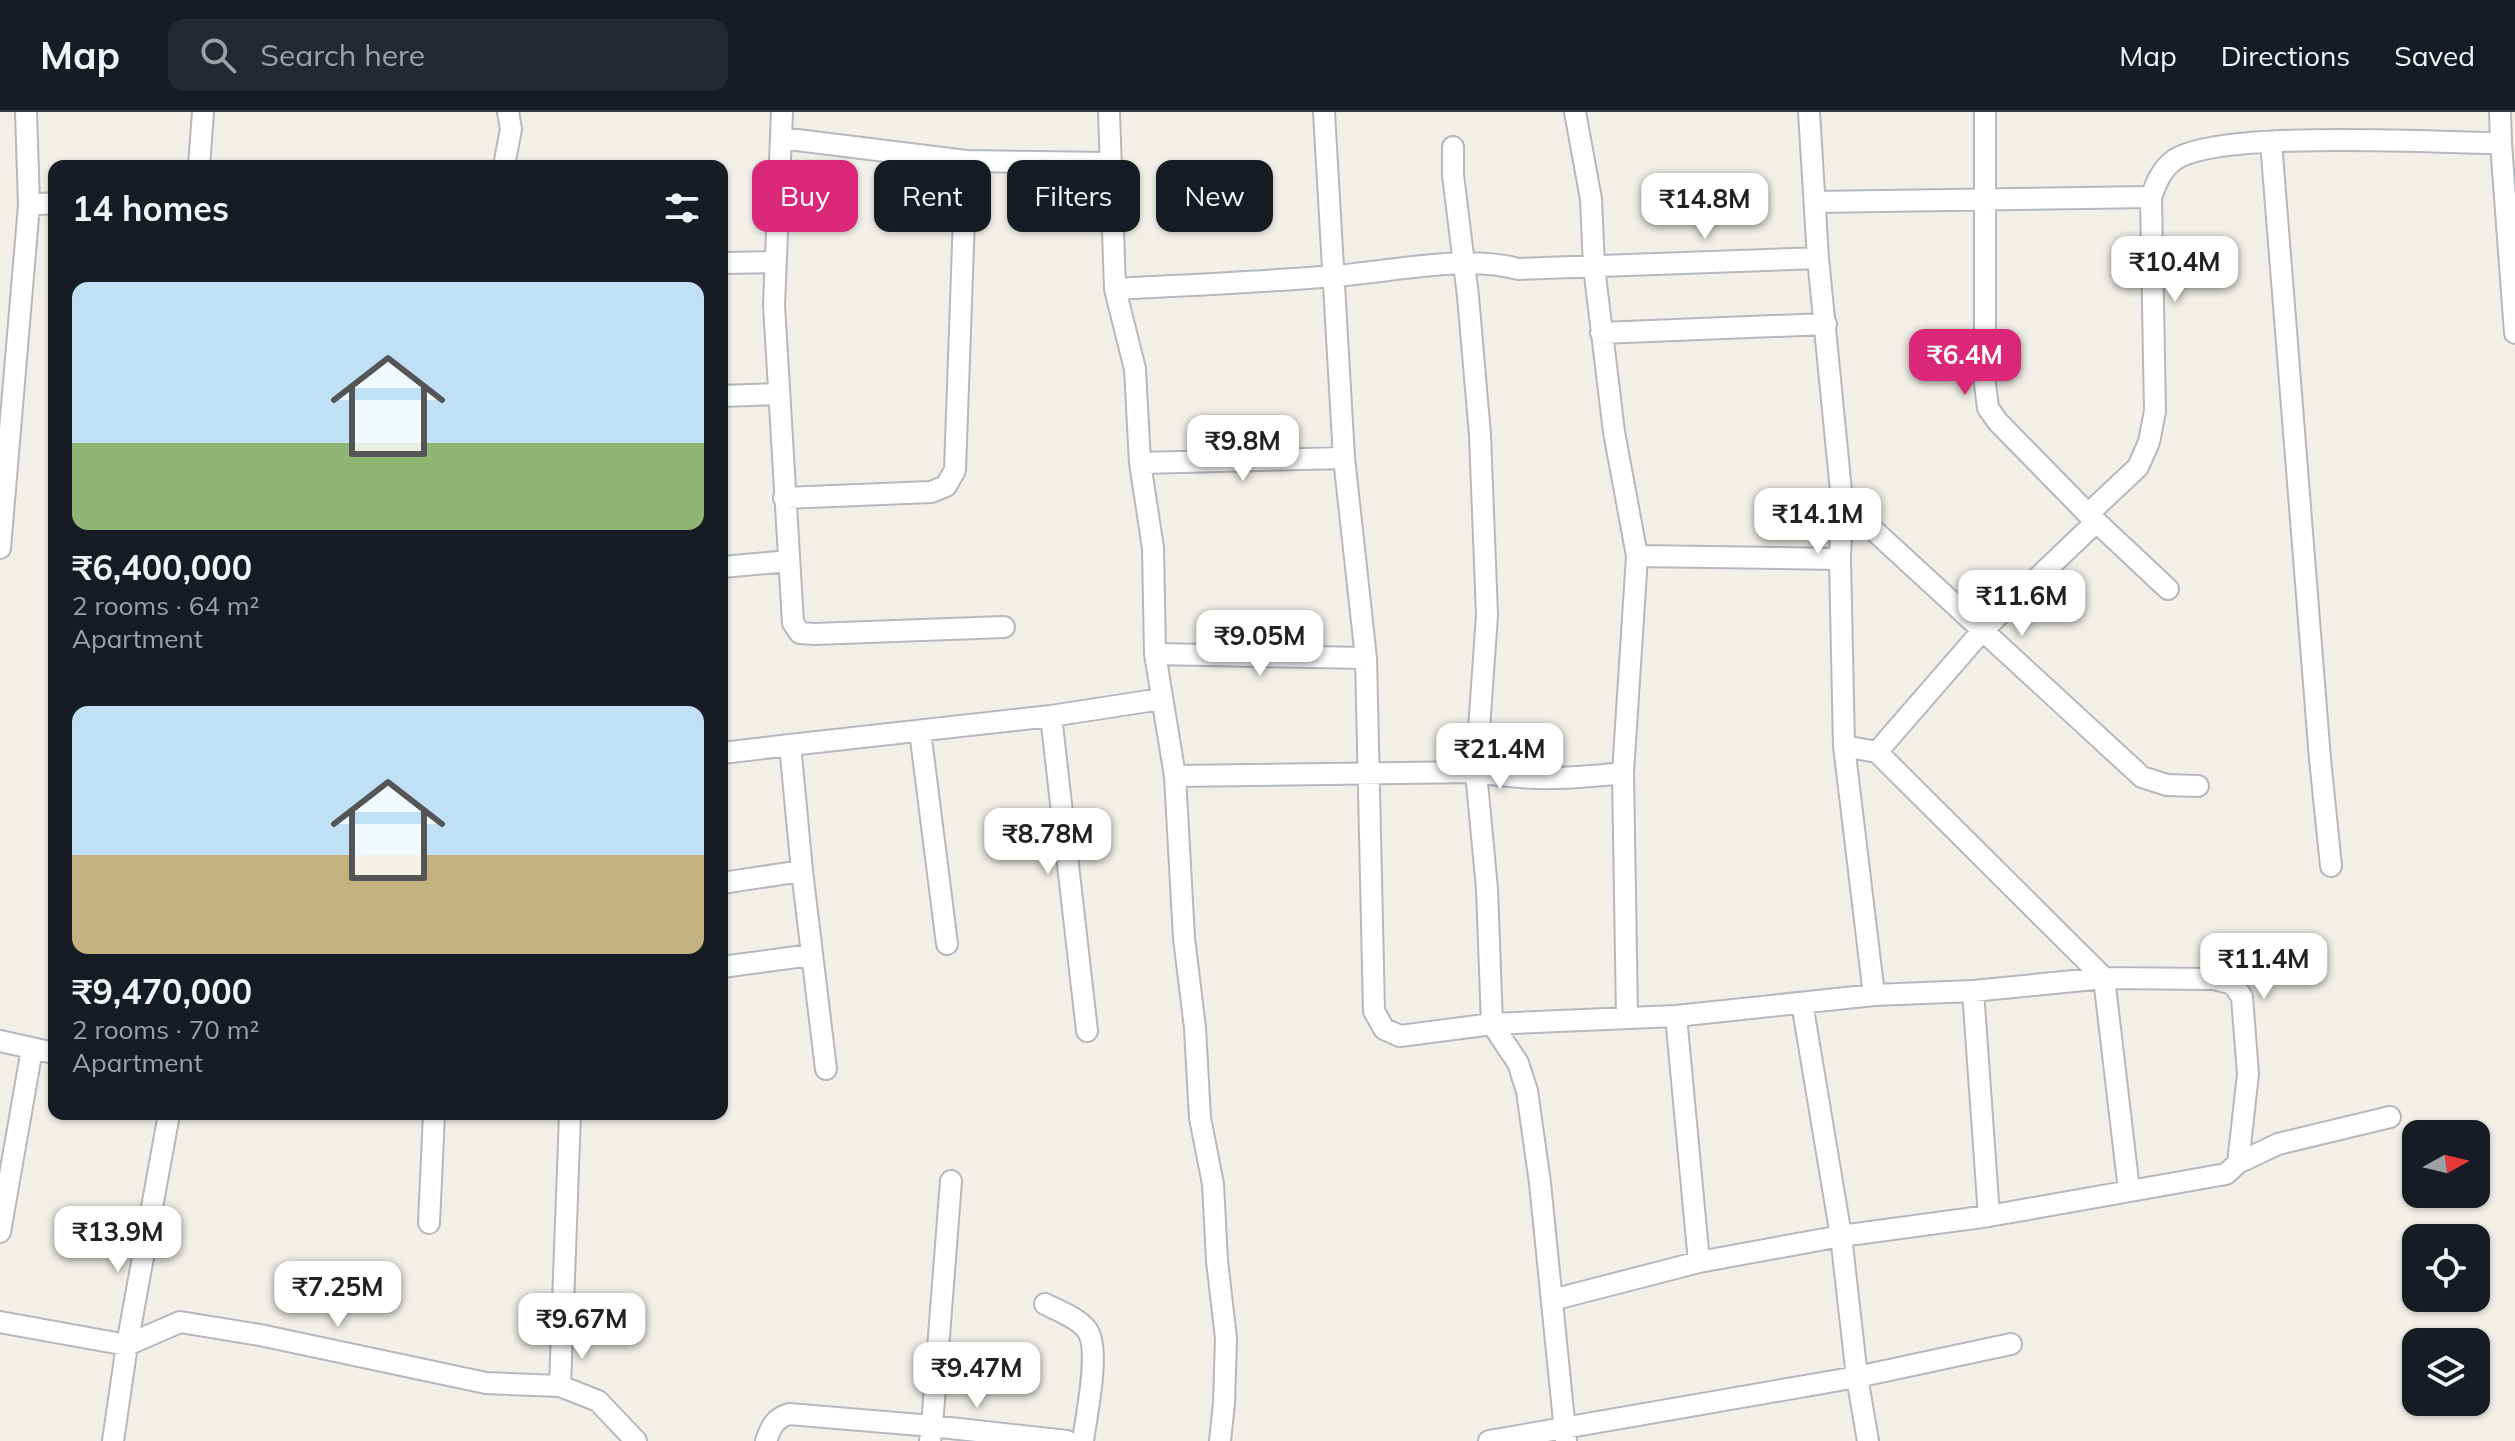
<!DOCTYPE html>
<meta charset="utf-8">
<style>
body{margin:0;font-family:Mulish,sans-serif;background:#242831;color:#f1f3f6;height:100vh;display:flex;flex-direction:column;font-size:30px;white-space:nowrap}
*{box-sizing:border-box;margin:0}
p{font-size:26px;color:#9ea1a6}
.icon{flex:none;width:44px;height:44px;fill:none;stroke:currentColor;stroke-width:2;stroke-linecap:round;stroke-linejoin:round}
.map{position:relative;flex:1;overflow:hidden}
.sheet{position:absolute;left:48px;top:48px;width:680px;height:960px;display:flex;flex-direction:column;background:#171b24;border-radius:16px;box-shadow:0 2px 6px #0004}
.sheet>*{flex:none}
.hud{position:absolute;left:752px;top:48px;width:760px;height:72px;display:flex;gap:16px}
.needle{width:52px;rotate:82deg}
.controls{position:absolute;left:2402px;top:1008px;display:grid;gap:16px}
.controls a{display:grid;place-items:center;width:88px;height:88px;border-radius:16px;background:#171b24;box-shadow:0 2px 6px #0004;font-size:40px}
.price{position:absolute;translate:-50% -68px;padding:0 18px;border-radius:16px;background:#fff;color:#222;font-size:26px;line-height:52px;filter:drop-shadow(0 2px 4px #0008)}
.price::after{content:'';position:absolute;left:50%;top:48px;width:24px;height:18px;margin-left:-12px;background:inherit;clip-path:polygon(0 0,100% 0,50% 100%)}
.price.selected{background:#db2777;color:#fff}
ul{padding:0;list-style:none}
li{display:grid;align-content:center;gap:16px;height:424px;padding:0 24px}
li span{display:grid;place-items:center;height:248px;border-radius:16px;color:#555}
li>.icon{margin-inline-start:auto}
span .icon{width:144px;height:144px;fill:#fffc;stroke-width:1}
li b{font-size:34px}
h2{display:flex;justify-content:space-between;align-items:center;height:96px;padding:0 24px;font-size:34px}
.chip{padding:0 28px;border-radius:16px;background:#171b24;box-shadow:0 2px 6px #0004;font-size:28px;line-height:72px}
.chip.selected{background:#db2777;color:#fff}
header{display:flex;align-items:center;gap:48px;box-sizing:border-box;height:112px;padding:0 40px;background:#171b24;border-bottom:2px solid #363941}
header strong{font-size:38px}
nav{display:flex;gap:44px;margin-inline-start:auto;font-size:28px}
.search{width:560px;height:72px;background:#242831;display:flex;align-items:center;gap:20px;box-sizing:border-box;padding:0 28px;border-radius:16px;color:#9ea1a6;font-size:30px}
.map>svg:first-child{display:block}
</style>
<header>
<strong>Map</strong>
<div class="search"><svg class="icon" aria-label="search" viewBox="0 0 24 24"><circle cx="10" cy="10" r="6"/><path d="M15 15l6 6"/></svg>Search here</div>
<nav><a>Map</a><a>Directions</a><a>Saved</a></nav>
</header>
<div class="map">
<svg width="2515" height="1329" viewBox="0 0 2515 1329">
<rect width="100%" height="100%" fill="#f1efe8"/>
<g fill="none" stroke-linecap="round" stroke-linejoin="round">
<g stroke="#b5b8bc" stroke-width="24">
<path id="street" d="M 782,0 L 774,193 L 793,511 L 800,521 L 814,522 L 1004,515
M 1109,0 L 1115,177 L 1135,257 L 1140,351 L 1153,436 L 1155,542 L 1175,664 L 1184,826 L 1195,916 L 1200,1006 L 1213,1072 L 1217,1149 L 1226,1226 L 1224,1291 L 1220,1329
M 1324,0 L 1344,346 L 1366,546 L 1374,899 L 1384,917 L 1400,924 L 1492,912 L 1676,904 L 1874,883 L 1973,879 L 2104,866 L 2214,867 L 2233,872 L 2242,885 L 2248,962 L 2238,1051 L 2226,1062 L 1989,1104 L 1841,1124 L 1699,1150 L 1552,1188
M 1575,0 L 1591,87 L 1594,155 L 1614,320 L 1637,444 L 1623,661 L 1627,904
M 1809,0 L 1818,146 L 1842,389 L 1840,447 L 1844,634 L 1874,883
M 1985,0 L 1985,272 L 1988,296 L 1998,310 L 2088,402 L 2168,477
M 2500,0 L 2501,31
M 781,26 L 966,49
M 2271,30 L 2320,647 L 2331,754
M 1453,35 L 1453,63 L 1468,184 L 1480,323 L 1487,503 L 1476,660 L 1487,777 L 1492,912 L 1518,951 L 1527,979 L 1540,1071 L 1566,1329
M 199,54 L 203,0
M 504,54 L 511,17 L 508,0
M 1815,90 L 2151,85
M 29,93 L 54,91
M 722,151 L 774,150
M 1115,177 C 1188,173 1262,170 1335,164 C 1390,160 1466,142 1518,157 L 1818,146
M 1601,221 L 1826,212
M 722,284 L 778,282
M 1140,351 L 1344,346
M 784,386 L 931,380 L 946,374 L 955,358 L 966,49 L 1110,51
M 1842,389 L 2142,665 L 2167,673 L 2198,674
M 2088,402 L 2138,355 L 2149,330 L 2155,299 L 2151,85 C 2156,72 2161,58 2173,49 C 2215,17 2438,31 2501,31 L 2515,221
M 0,436 L 29,93 L 26,0
M 1637,444 L 1840,447
M 722,455 L 789,449
M 1155,542 L 1366,546
M 1051,604 L 1087,919
M 920,619 L 947,832
M 1844,634 L 1877,640 L 2104,866 L 2129,1078
M 1877,640 L 1982,519 L 2096,410
M 722,641 L 790,633
M 1175,664 L 1476,660 C 1532,669 1567,667 1623,661
M 722,771 L 802,759
M 722,855 L 811,843
M 1973,879 L 1989,1104
M 1802,891 L 1841,1124 L 1857,1265 L 1868,1329
M 1676,904 L 1699,1150
M 0,929 L 54,941
M 826,957 L 802,759 L 790,633 L 1051,604 L 1161,587
M 570,1002 L 560,1274 L 598,1289 L 636,1329
M 2238,1051 L 2278,1032 L 2390,1005
M 429,1111 L 434,1002
M 0,1120 L 32,937
M 1045,1192 C 1059,1199 1078,1206 1087,1218 C 1101,1237 1086,1305 1083,1329
M 0,1210 L 127,1233 L 180,1210 L 260,1223 L 486,1271 L 560,1274
M 113,1329 L 127,1233 L 169,1002
M 766,1329 C 771,1315 774,1307 789,1302 L 932,1314 L 951,1069
M 930,1329 L 932,1314 L 1067,1329
M 1489,1329 L 1857,1265 L 2011,1232"/>
</g>
<use href="#street" stroke="#fff" stroke-width="20"/>
</g>
</svg>
<div class="controls">
<a><svg class="needle" viewBox="-14 -14 28 28"><path d="M0-13l5 13h-10z" fill="#e53935"/><path d="M0 13l5-13h-10z" fill="#9ea1a6"/></svg></a>
<a><svg class="icon" aria-label="locate" viewBox="0 0 24 24"><circle cx="12" cy="12" r="6"/><path d="M12 2v4M12 18v4M2 12h4M18 12h4"/></svg></a>
<a><svg class="icon" aria-label="layers" viewBox="0 0 24 24"><path d="M12 4l9 5-9 5-9-5zM3 14l9 5 9-5"/></svg></a>
</div>
<b class="price" style="left:1705px;top:129px">₹14.8M</b>
<b class="price" style="left:2175px;top:192px">₹10.4M</b>
<b class="price selected" style="left:1965px;top:285px">₹6.4M</b>
<b class="price" style="left:1243px;top:371px">₹9.8M</b>
<b class="price" style="left:1818px;top:444px">₹14.1M</b>
<b class="price" style="left:2022px;top:526px">₹11.6M</b>
<b class="price" style="left:1260px;top:566px">₹9.05M</b>
<b class="price" style="left:1500px;top:679px">₹21.4M</b>
<b class="price" style="left:1048px;top:764px">₹8.78M</b>
<b class="price" style="left:2264px;top:889px">₹11.4M</b>
<b class="price" style="left:118px;top:1162px">₹13.9M</b>
<b class="price" style="left:338px;top:1217px">₹7.25M</b>
<b class="price" style="left:582px;top:1249px">₹9.67M</b>
<b class="price" style="left:977px;top:1298px">₹9.47M</b>
<div class="hud">
<a class="chip selected">Buy</a>
<a class="chip">Rent</a>
<a class="chip">Filters</a>
<a class="chip">New</a>
</div>
<section class="sheet">
<h2>14 homes<svg class="icon" aria-label="filters" viewBox="0 0 24 24"><path d="M4 7h16M4 17h16"/><circle cx="9" cy="7" r="2"/><circle cx="15" cy="17" r="2"/></svg></h2>
<ul>
<li><span style="background:linear-gradient(#bfe0f5 65%,#8fb573 0)"><svg class="icon" aria-label="home" viewBox="0 0 24 24"><path d="M3 11l9-7 9 7M6 9v11h12V9"/></svg></span><div><b>₹6,400,000</b><p>2 rooms · 64 m²</p><p>Apartment</p></div></li>
<li><span style="background:linear-gradient(#bfe0f5 60%,#c2b280 0)"><svg class="icon" aria-label="home" viewBox="0 0 24 24"><path d="M3 11l9-7 9 7M6 9v11h12V9"/></svg></span><div><b>₹9,470,000</b><p>2 rooms · 70 m²</p><p>Apartment</p></div></li>
</ul>
</section>
</div>
